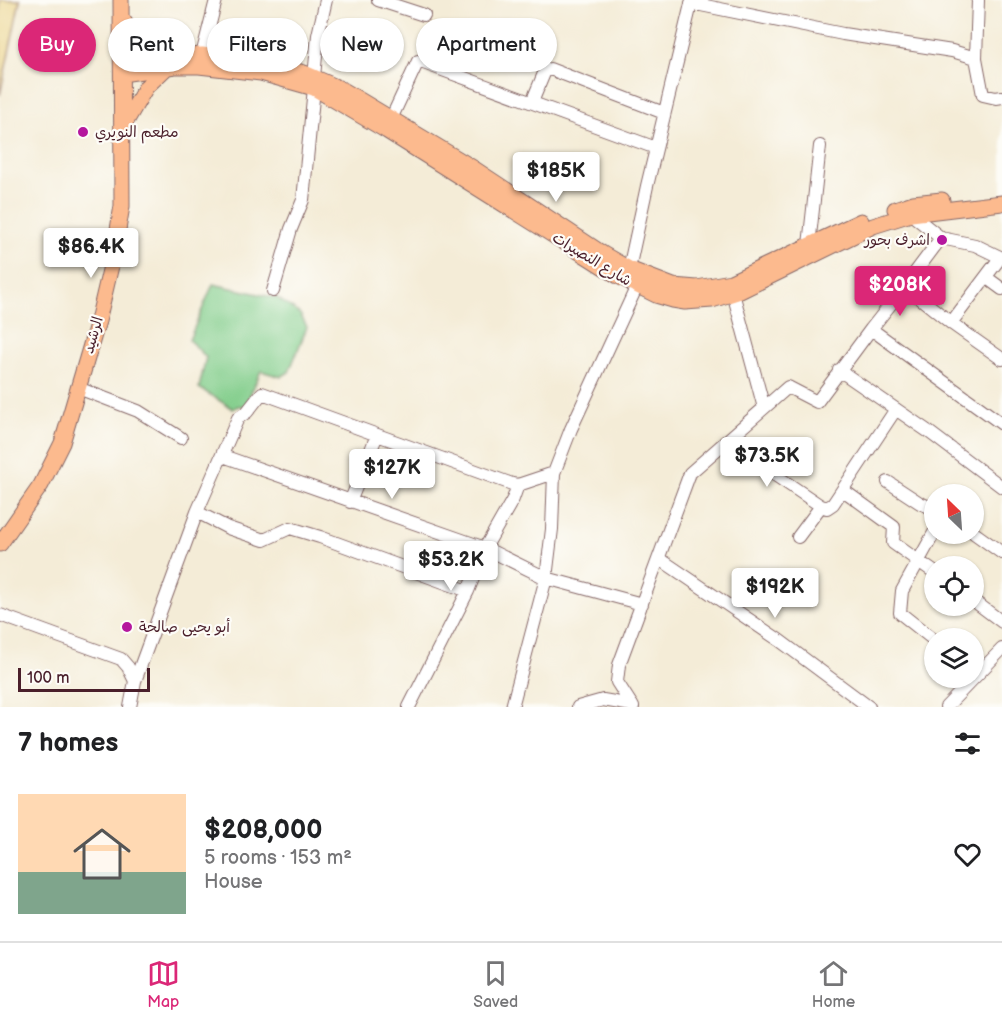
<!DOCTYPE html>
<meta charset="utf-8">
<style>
body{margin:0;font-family:"Balsamiq Sans","Playpen Sans Arabic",sans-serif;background:#f6f6f6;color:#202124;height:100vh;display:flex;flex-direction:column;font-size:22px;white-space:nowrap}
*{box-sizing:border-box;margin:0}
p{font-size:20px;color:#757577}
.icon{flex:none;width:33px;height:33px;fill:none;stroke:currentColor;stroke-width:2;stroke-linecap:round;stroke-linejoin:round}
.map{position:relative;height:707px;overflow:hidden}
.details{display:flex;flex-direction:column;background:#fff;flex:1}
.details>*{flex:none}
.guide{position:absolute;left:18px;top:18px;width:600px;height:54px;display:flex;gap:12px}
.needle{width:39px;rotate:335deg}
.tools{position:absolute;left:924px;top:484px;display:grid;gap:12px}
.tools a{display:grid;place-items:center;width:60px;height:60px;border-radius:50%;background:#fff;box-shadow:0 2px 4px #0004;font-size:30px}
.scale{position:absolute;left:18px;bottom:15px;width:132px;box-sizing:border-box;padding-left:6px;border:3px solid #4a1f2b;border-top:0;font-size:16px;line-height:21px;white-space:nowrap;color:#4a1f2b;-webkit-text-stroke:4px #fdfcf7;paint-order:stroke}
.price{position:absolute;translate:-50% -51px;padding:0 14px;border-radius:6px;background:#fff;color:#222;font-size:20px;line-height:39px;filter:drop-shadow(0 2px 3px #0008)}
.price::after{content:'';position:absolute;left:50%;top:36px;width:18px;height:14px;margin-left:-9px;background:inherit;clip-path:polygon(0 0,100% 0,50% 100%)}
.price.selected{background:#db2777;color:#fff}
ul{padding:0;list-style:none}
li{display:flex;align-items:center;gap:18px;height:150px;padding:0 18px}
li+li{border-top:2px solid #e0e0e0}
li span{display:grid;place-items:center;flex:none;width:168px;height:120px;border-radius:0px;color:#555}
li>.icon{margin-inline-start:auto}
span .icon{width:72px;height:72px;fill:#fffc;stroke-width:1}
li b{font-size:26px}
h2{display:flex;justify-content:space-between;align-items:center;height:72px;padding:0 18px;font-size:26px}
.tag{padding:0 21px;border-radius:27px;background:#fff;box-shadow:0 2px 4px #0004;font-size:21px;line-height:54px}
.tag.selected{background:#db2777;color:#fff}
.dock{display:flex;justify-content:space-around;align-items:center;height:84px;border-top:2px solid #e0e0e0;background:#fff;font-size:16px;color:#757577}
.dock a{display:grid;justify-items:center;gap:3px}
.dock .selected{color:#db2777}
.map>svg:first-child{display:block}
</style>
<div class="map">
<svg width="1002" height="707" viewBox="0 0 1002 707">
<rect width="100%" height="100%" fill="#fdfcf7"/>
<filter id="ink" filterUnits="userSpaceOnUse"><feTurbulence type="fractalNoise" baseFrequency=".0167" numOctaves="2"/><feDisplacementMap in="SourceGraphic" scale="12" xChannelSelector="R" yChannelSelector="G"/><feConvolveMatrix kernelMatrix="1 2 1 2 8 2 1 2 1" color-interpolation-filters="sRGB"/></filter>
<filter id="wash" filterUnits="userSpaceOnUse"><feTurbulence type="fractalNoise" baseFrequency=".008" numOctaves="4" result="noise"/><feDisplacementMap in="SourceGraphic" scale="24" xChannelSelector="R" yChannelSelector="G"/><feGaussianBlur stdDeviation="1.35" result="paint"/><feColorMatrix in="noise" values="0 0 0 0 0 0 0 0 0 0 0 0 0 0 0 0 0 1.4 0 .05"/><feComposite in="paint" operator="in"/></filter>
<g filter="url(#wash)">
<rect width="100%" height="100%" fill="#f4ecd7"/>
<path fill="#83ce8c" stroke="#66765c" stroke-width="1.5" d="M 213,284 L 277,298 L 300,314 L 307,327 L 289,372 L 281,377 L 261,371 L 245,406 L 238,406 L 233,409 L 199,388 L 206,357 L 189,340 Z"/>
<path fill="#eeda9e" stroke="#9c7c64" stroke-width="1.5" d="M 0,0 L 20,0 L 0,95 Z"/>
</g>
<g filter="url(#ink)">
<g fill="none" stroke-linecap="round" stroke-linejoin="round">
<g stroke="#866767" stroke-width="14">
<path id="minor" d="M 378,0 L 424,15
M 691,3 L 843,34 L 952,51 L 976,58 L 983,95 L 996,98 L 1002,97
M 202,55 L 216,0
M 976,58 L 978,0
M 314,77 L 318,35 L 326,0
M 532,102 L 545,71 L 550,69 L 664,113
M 391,119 L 418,61 L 656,148
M 911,214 L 941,238 L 975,245 L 1002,258
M 941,238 L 905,286 L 951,323 L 1002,359
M 809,245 L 820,146
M 629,269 L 647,186 L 692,0
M 987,278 L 1002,289
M 273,291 L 291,229 L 303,200 L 314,88
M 733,293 L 764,408
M 951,323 L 1000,258
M 871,329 L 905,286
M 839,370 L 929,432 L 1002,487
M 78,388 L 138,411 L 181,438
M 726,442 L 821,506 L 798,537
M 223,456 L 485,548 L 546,578 L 642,604
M 888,482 L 920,503 L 934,509
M 843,490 L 894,527 L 893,543 L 934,572
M 350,502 L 377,435
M 821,506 L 827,508 L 833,504 L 896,409
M 197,512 L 228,528 L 264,540 L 290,528 L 320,537 L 468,591
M 934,533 L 902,591 L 900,613 L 934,640
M 974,533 L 1002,553
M 660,559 L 779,640 L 869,707
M 974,601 L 1002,622
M 0,615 L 121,659 L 128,667 L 135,681
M 130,707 L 135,681 L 197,512 L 238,418 L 247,412 L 262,393 L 512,484 L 518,485 L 554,473
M 409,707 L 468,591 L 485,548 L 513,499 L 518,485
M 512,707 L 546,578 L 552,529 L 554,473 L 571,429 L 637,286
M 578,707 L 603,700 L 632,705
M 633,707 L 617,682 L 619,665 L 690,473 L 788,387 L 817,402 L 871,329 L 1002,424
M 946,707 L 1002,649"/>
</g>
<g stroke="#866767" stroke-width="17">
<path id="major" d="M 123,20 L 133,36 L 169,57
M 122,62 L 202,55 L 278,66 L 304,73 L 343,90 L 473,168 L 603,254 L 629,269 L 673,286 L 697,288 L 731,282 L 861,221
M 122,74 L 175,66 L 199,66 L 261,73 L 314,88 L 387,131 L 618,276 L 656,295 L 673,300 L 685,302 L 712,300 L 740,291 L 873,226 L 911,214 L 1002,203
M 124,125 L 146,87 L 168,66
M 895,209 L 913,203 L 942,200
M 0,544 L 41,485 L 62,443 L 98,321 L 114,253 L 122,206 L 121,0"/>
</g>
<use href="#minor" stroke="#fff" stroke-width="12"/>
<use href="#major" stroke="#fcba8e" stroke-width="15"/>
</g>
</g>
<g fill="#b5179e" stroke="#fdfcf7" stroke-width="2">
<circle cx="83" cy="132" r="6"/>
<circle cx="942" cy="240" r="6"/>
<circle cx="127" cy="627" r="6"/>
</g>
<g text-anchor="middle" stroke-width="4.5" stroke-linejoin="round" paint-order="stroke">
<g font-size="15" fill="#4a1f2b" stroke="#fdfcf7" text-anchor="start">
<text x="95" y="137">مطعم النويري</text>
<text x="930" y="245" text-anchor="end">اشرف بحور</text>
<text x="139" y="632">أبو يحيى صالحة</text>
</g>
<g font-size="15" fill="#4a1f2b" stroke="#fdfcf7">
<text transform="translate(592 259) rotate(31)" y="5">شارع النصيرات</text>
<text transform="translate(93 335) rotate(-74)" y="5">الرشيد</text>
</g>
</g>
</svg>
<div class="tools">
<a><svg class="needle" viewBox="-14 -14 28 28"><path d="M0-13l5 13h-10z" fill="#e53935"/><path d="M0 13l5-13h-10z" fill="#757577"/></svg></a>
<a><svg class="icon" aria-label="locate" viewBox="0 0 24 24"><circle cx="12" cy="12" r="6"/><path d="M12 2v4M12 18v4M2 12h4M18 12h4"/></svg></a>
<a><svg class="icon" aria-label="layers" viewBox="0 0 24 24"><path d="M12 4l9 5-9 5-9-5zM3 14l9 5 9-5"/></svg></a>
</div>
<div class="scale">100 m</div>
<b class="price" style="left:556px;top:203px">$185K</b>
<b class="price" style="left:91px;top:279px">$86.4K</b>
<b class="price selected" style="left:900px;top:317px">$208K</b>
<b class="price" style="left:767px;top:488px">$73.5K</b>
<b class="price" style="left:392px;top:500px">$127K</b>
<b class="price" style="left:451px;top:592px">$53.2K</b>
<b class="price" style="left:775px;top:619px">$192K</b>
<div class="guide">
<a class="tag selected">Buy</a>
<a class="tag">Rent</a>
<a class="tag">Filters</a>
<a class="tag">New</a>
<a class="tag">Apartment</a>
</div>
</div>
<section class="details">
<h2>7 homes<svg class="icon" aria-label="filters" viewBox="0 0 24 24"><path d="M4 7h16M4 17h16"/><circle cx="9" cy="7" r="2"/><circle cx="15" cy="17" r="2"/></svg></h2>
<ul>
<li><span style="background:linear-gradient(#ffd9b3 65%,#7fa58c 0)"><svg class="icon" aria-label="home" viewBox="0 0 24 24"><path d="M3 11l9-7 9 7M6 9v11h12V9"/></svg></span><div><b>$208,000</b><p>5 rooms · 153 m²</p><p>House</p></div><svg class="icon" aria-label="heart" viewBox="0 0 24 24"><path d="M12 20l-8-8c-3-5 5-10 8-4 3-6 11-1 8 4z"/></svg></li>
</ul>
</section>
<nav class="dock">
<a class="selected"><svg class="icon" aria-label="map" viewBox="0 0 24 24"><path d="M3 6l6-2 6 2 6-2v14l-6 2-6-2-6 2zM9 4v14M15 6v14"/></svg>Map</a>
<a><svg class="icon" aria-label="saved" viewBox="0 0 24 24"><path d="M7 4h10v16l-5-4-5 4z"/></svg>Saved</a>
<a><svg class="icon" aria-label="home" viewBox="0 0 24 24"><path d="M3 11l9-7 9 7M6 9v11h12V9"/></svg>Home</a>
</nav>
